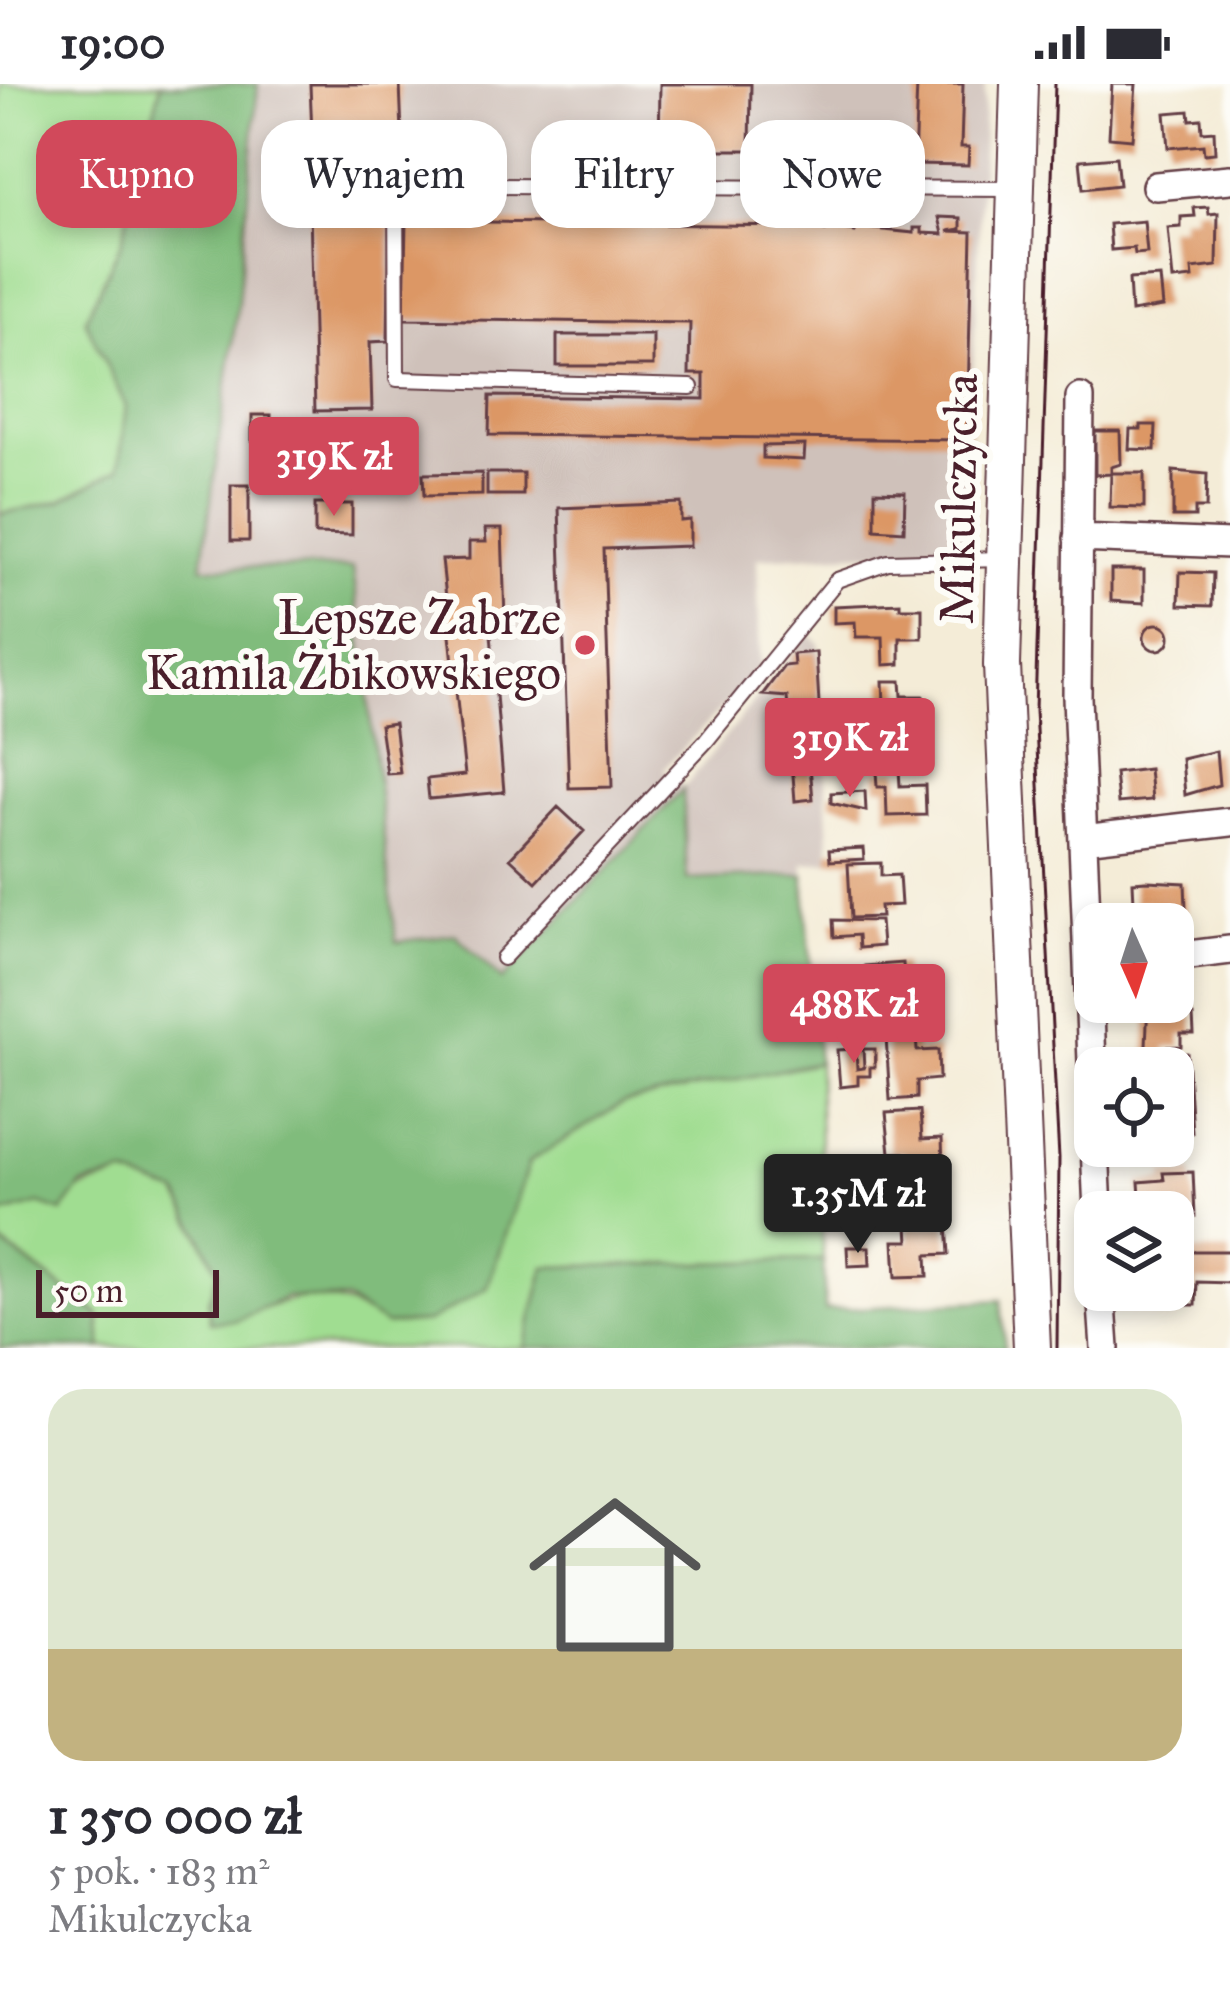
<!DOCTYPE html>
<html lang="pl">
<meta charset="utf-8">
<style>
body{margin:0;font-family:"IM FELL Great Primer",serif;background:#f7f7f7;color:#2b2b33;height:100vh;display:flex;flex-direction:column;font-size:45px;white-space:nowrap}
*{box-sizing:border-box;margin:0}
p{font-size:39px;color:#7c7c81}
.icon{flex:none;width:66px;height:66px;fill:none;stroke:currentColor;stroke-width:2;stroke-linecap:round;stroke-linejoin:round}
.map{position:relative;height:1264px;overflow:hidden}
.drawer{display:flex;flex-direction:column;background:#fff;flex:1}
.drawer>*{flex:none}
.guide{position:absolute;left:36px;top:36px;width:1158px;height:108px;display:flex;gap:24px}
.needle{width:78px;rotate:177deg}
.tools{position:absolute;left:1074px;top:819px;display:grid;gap:24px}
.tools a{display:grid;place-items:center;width:120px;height:120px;border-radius:24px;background:#fff;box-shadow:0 6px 18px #0003;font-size:60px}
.scale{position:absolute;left:36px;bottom:30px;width:183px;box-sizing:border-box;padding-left:12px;border:6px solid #4a1f2b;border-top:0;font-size:33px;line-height:42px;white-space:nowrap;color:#4a1f2b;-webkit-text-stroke:9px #fdfcf7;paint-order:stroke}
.price{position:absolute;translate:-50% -102px;padding:0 27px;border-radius:12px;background:#d1495b;color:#fff;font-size:39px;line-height:78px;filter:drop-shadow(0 3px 6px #0008)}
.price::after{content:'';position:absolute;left:50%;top:72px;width:36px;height:27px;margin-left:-18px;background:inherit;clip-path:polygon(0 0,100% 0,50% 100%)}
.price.selected{background:#222;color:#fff}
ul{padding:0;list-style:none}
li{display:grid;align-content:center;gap:24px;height:636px;padding:0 48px}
li span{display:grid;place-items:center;height:372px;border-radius:36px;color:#555}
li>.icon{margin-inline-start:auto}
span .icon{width:216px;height:216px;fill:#fffc;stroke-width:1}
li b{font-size:51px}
.tag{padding:0 42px;border-radius:36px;background:#fff;box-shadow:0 6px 18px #0003;font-size:42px;line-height:108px}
.tag.selected{background:#d1495b;color:#fff}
.status{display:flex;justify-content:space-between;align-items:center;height:84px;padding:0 60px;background:#fff;direction:ltr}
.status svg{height:33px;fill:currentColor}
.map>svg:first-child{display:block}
</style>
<div class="status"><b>19:00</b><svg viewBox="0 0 49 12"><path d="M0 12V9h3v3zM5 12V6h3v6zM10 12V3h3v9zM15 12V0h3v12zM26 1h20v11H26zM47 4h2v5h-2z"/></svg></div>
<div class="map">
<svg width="1230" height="1264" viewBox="0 0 1230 1264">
<rect width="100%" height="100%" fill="#fdfcf7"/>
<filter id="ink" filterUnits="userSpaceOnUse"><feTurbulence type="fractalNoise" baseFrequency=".00833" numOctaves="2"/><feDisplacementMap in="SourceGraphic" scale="24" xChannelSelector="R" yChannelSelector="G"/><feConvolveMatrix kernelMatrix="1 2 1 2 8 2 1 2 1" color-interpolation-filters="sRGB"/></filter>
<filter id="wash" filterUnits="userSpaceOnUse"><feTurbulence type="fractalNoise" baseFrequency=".004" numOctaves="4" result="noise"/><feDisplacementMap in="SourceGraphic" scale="48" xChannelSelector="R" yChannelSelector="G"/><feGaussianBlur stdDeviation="2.7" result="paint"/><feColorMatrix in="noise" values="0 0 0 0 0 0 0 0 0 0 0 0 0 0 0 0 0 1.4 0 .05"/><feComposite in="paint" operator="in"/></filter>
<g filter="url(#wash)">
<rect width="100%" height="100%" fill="#f4ecd7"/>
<path fill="#cfc1ba" d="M 258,0 L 985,0 L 966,464 L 757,474 L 760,584 L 663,685 L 684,704 L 809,550 L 819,559 L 830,777 L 804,779 L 804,791 L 686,796 L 682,706 L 502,896 L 455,850 L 396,859 L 353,485 L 202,484 L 238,217 Z"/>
<path fill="#a0dd91" stroke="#757e5e" stroke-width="3" d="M 0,0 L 161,0 L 122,157 L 85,236 L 126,322 L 119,386 L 60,417 L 0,430 Z
M 818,978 L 823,1176 L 545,1183 L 524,1264 L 102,1264 L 99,1230 L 0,1158 L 0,1131 L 124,1091 L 178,1109 L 218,1187 L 208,1218 L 237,1236 C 298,1208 327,1205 386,1240 L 487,1204 L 529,1078 L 623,1019 Z"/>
<path fill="#80bc7b" stroke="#656e53" stroke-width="3" d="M 161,0 L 258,0 L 238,217 L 202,483 L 353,484 L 396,858 L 455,850 L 502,896 L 683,705 L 687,796 L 804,791 L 818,978 L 623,1019 L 529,1078 L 487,1204 L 428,1238 L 386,1241 L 346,1216 L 287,1213 L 237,1236 L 210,1238 L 208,1218 L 218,1187 L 178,1109 L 124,1091 L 82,1101 L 62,1128 L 39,1120 L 0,1131 L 0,430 L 60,417 L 119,385 L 126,322 L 85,236 L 122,157 Z
M 0,1158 L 99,1231 L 102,1264 L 0,1264 Z
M 823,1176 L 825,1226 L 1001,1216 L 1005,1264 L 524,1264 L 545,1183 Z"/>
<g id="blocks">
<path fill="#dc9765" d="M 310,0 L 400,0 L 403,74 L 313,76 Z
M 660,0 L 751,0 L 750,66 L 659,66 Z
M 917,0 L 963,0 L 961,63 L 969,63 L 968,81 L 914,80 Z
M 1112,0 L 1136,0 L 1132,55 L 1109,53 Z
M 1189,27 L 1190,36 L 1201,35 L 1202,48 L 1214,47 L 1215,69 L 1204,70 L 1203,61 L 1168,64 L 1165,29 Z
M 1116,73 L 1119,101 L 1083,105 L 1080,76 Z
M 390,123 L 388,257 L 370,258 L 372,326 L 315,327 L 310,125 Z
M 1208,123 L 1209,130 L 1218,129 L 1217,182 L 1192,185 L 1193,194 L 1173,196 L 1168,144 L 1181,143 L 1181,133 L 1195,132 L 1194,124 Z
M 939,133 L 961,134 L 961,145 L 948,147 L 972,148 L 967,356 L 489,351 L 490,312 L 704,315 L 704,290 L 689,290 L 690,239 L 404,235 L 406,137 L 796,142 L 825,147 L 825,143 L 855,148 L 855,143 L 914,149 L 914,144 L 922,144 L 922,149 L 943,150 Z
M 1144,137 L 1147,169 L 1135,170 L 1134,164 L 1111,166 L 1109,140 Z
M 1160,193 L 1163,223 L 1131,228 L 1129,195 Z
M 557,251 L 653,251 L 653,282 L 557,282 Z
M 252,331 L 271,331 L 270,357 L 252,357 Z
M 1141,341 L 1156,341 L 1155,366 L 1129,365 L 1130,345 L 1141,345 Z
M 1095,347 L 1120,347 L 1121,380 L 1111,383 L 1111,390 L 1095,391 Z
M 805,361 L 804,376 L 763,374 L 763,362 Z
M 1173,387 L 1207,390 L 1206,424 L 1195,424 L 1195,433 L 1173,433 Z
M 482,389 L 482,411 L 424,412 L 423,390 Z
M 487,389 L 523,389 L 523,411 L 487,411 Z
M 1111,389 L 1144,389 L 1144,424 L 1110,423 Z
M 231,401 L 249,401 L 249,457 L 231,457 Z
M 875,407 L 905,408 L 904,447 L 875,445 Z
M 681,419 L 681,437 L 690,436 L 690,462 L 604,465 L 612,703 L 569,704 L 559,424 Z
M 315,420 L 352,420 L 352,451 L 315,450 Z
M 485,445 L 502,445 L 505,536 L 490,538 L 504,708 L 429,715 L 427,695 L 465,691 L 442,476 L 469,475 L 469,458 L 486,458 Z
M 1111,486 L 1144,486 L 1144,519 L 1111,517 Z
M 1180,488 L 1213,489 L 1212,522 L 1179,521 Z
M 900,519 L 900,524 L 922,524 L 922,554 L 900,554 L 900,580 L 884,581 L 883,553 L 856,553 L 855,538 L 834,539 L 834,522 Z
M1144 553a13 13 0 1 1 26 0a13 13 0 1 1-26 0Z
M 816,568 L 822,671 L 809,672 L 813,715 L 795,717 L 787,613 L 762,611 L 784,582 L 794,581 L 793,570 Z
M 883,597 L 901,597 L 902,612 L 923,612 L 923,642 L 885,643 Z
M 394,639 L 400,689 L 387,690 L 380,641 Z
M 1216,667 L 1219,701 L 1185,711 L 1182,675 Z
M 899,685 L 900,702 L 925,701 L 926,731 L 887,732 L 886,703 L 877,703 L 876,686 Z
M 1149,685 L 1152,716 L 1118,719 L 1115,689 Z
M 865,707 L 866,727 L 831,719 L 831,709 Z
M 558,723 L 584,747 L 536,798 L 510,774 Z
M 863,764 L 864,775 L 830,777 L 829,766 Z
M 881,779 L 881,792 L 899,791 L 901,821 L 880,822 L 881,833 L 851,834 L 848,780 Z
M 1147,797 L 1185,799 L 1187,850 L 1173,851 L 1173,840 L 1149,840 L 1148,818 L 1134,819 L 1133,798 Z
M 833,836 L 880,837 L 882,862 L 859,864 L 858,851 L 834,853 Z
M 903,879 L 905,909 L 885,910 L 886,928 L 868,929 L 865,882 Z
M 1179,907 L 1180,933 L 1193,932 L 1194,950 L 1181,950 L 1181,962 L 1166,963 L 1166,984 L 1145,984 L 1148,918 L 1173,918 L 1173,908 Z
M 916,951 L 917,967 L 938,966 L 939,995 L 917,997 L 917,1014 L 890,1016 L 886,953 Z
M 856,965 L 857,985 L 864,984 L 863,965 L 875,965 L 875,983 L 870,983 L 870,992 L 858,992 L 858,1001 L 840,1003 L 837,966 Z
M 1187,969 L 1192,1049 L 1173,1050 L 1173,970 Z
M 920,1027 L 922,1055 L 942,1054 L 943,1082 L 905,1084 L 904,1069 L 890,1069 L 886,1029 Z
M 1193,1088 L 1195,1132 L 1141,1127 L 1139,1098 L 1164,1096 L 1163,1089 Z
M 947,1140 L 949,1170 L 927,1171 L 928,1192 L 896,1193 L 894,1157 L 909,1157 L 908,1142 Z
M 847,1163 L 869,1163 L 870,1181 L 848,1182 Z
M 1173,1167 L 1230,1167 L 1230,1199 L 1197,1198 L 1196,1221 L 1166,1221 L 1167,1206 L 1173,1206 Z"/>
</g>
</g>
<g filter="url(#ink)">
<use href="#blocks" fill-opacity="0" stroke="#643e45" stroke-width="3"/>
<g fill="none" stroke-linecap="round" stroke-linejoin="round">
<g stroke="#643e45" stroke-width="18">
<path id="lane" d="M 396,100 L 397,295 L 691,303
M 309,101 L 1012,105
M 503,874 L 706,657 L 837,496 L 888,478 L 1001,475"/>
</g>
<g stroke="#643e45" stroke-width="32">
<path id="street" d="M 1156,102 L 1230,95
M 1080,314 L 1077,613 L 1095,1051
M 1078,454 L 1230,460
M 1083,755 L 1230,738
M 1173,873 L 1230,866
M 1095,1062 L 1098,1128
M 1101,1206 L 1105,1264"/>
</g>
<g stroke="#643e45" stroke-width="40">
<path id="secondary" d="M 1019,0 L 1002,581 L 1032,1264"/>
</g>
<use href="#lane" stroke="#fff" stroke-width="14"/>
<use href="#street" stroke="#fff" stroke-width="27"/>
<use href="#secondary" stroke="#fff" stroke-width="36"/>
<path stroke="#4a1f2b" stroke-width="3" d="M 1055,0 L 1035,626 L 1059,1074 L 1057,1264"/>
</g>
</g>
<circle fill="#d1495b" stroke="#fdfcf7" stroke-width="4.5" cx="585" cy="561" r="12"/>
<g text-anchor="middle" stroke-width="12" stroke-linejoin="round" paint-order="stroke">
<g font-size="48" fill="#4a1f2b" stroke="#fdfcf7">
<text transform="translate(958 415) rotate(-89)" y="17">Mikulczycka</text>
</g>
<g font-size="48" fill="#4a1f2b" stroke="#fdfcf7" text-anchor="end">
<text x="561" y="550">Lepsze Zabrze<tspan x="561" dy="55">Kamila Żbikowskiego</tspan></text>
</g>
</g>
</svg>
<div class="tools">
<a><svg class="needle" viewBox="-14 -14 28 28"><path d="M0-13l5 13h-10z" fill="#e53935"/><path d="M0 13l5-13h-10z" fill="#7c7c81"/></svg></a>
<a><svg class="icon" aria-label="locate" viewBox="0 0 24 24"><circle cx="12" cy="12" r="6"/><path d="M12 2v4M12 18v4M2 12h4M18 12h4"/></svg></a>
<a><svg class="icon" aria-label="layers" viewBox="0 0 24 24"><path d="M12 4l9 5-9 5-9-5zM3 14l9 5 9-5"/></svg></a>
</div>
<div class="scale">50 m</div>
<b class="price" style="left:334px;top:435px">319K zł</b>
<b class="price" style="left:850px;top:716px">319K zł</b>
<b class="price" style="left:854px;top:982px">488K zł</b>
<b class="price selected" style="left:858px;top:1172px">1.35M zł</b>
<div class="guide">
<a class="tag selected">Kupno</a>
<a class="tag">Wynajem</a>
<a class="tag">Filtry</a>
<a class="tag">Nowe</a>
</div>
</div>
<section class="drawer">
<ul>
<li><span style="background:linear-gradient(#dfe7d0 70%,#c2b280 0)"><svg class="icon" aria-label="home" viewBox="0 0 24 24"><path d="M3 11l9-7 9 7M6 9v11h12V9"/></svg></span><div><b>1 350 000 zł</b><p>5 pok. · 183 m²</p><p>Mikulczycka</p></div></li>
</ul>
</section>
